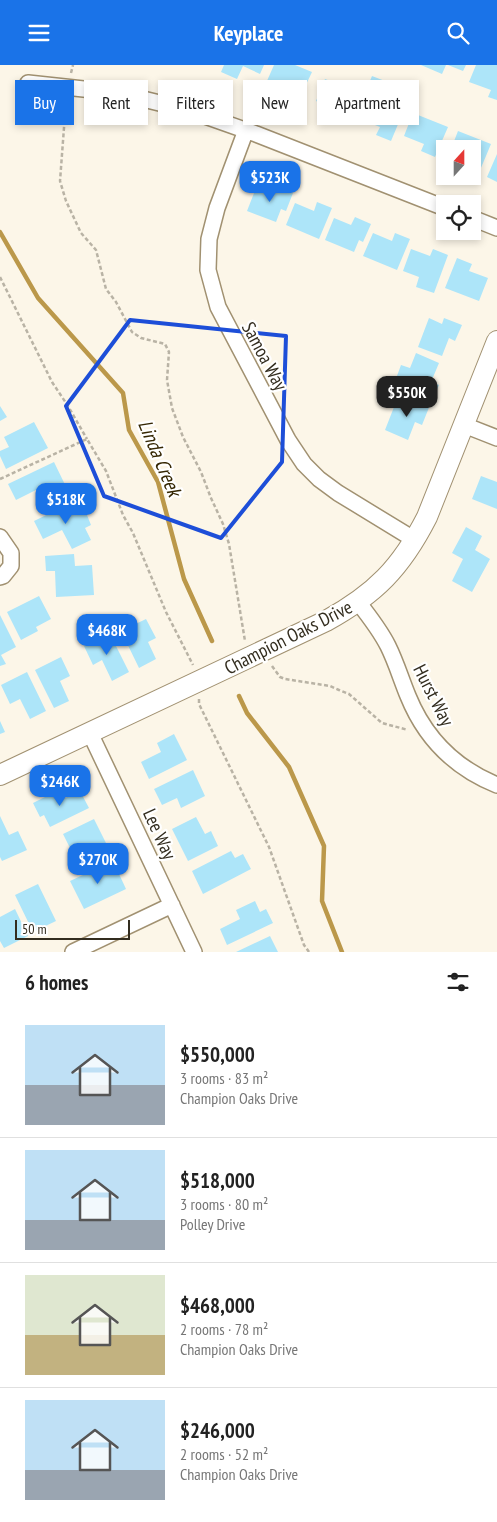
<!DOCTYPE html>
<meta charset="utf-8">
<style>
body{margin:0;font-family:"PT Sans Narrow",sans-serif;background:#f6f6f6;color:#222;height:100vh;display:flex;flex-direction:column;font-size:19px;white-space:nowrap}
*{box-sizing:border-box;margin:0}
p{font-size:16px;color:#767676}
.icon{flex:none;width:28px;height:28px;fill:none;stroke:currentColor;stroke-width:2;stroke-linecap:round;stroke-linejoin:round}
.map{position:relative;height:887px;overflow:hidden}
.panel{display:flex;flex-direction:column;background:#fff;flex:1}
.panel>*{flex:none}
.guide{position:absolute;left:15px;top:15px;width:468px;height:45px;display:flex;gap:10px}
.needle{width:32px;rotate:21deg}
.fabs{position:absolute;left:436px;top:75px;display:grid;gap:10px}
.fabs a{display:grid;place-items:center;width:45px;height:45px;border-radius:0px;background:#fff;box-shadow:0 2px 8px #0003;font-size:25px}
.scale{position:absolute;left:15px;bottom:12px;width:115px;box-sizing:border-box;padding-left:5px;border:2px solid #332d1f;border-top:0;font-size:14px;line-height:18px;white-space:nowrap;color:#332d1f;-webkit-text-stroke:4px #fff;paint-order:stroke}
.price{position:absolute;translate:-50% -42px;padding:0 11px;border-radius:10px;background:#1a73e8;color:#fff;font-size:16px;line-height:32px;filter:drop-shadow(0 1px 2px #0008)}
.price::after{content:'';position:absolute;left:50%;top:30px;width:15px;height:11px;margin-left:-8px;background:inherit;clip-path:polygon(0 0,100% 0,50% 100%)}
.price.current{background:#222;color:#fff}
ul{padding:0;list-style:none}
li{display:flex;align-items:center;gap:15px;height:125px;padding:0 25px}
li+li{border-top:1px solid #e0e0e0}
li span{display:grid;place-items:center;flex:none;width:140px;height:100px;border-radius:0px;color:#555}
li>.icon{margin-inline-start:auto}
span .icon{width:60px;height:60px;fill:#fffc;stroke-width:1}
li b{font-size:21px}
h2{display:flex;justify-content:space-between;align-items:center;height:60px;padding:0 25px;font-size:21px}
.tag{padding:0 18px;border-radius:0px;background:#fff;box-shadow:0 2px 8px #0003;font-size:18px;line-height:45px}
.tag.current{background:#1a73e8;color:#fff}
header{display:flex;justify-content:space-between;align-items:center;height:65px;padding:0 25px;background:#1a73e8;color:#fff;font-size:22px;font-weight:600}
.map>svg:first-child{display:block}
</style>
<header><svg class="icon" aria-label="menu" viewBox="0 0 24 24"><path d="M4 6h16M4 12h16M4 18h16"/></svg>Keyplace<svg class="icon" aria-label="search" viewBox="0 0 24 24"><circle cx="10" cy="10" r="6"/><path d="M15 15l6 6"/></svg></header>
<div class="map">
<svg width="497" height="887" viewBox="0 0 497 887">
<rect width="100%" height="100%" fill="#fcf6e8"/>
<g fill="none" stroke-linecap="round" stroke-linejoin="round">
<path stroke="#bb984a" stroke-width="4.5" d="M 0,167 L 38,233 L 123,328 L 129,365 L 158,417 L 184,514 L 212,576
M 239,631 L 247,648 L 289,702 L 324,781 L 322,836 L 342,887"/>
</g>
<path fill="#ade5f9" d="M 224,0 L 264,0 L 260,9 L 243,1 L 237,14 L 221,7 Z
M 274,0 L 295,0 L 312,7 L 303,26 L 283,18 L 277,31 L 263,25 Z
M 421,0 L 446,0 L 442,9 Z
M 448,0 L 466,0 L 463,6 Z
M 476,0 L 497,0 L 497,35 L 488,32 L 491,25 L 469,17 Z
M 372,11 L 385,16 L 380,28 L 367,23 Z
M 325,14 L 354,25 L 348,38 L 353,40 L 346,57 L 331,51 L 334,44 L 316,36 Z
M 387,29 L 407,38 L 391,76 L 376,70 L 380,62 L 360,54 L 369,32 L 383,38 Z
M 413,48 L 448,62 L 435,92 L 421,86 L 424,79 L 404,71 Z
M 458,66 L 491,79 L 478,110 L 472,107 L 472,84 L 451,84 Z
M 497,89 L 497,117 L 487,112 Z
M 277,122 L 293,128 L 286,146 L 281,144 L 276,157 L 247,146 L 256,123 L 274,130 Z
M 317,137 L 332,143 L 319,174 L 286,160 L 295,138 L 314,146 Z
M 355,152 L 371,159 L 363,177 L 359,175 L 354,187 L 325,175 L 334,153 L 351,160 Z
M 373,168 L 392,176 L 395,168 L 410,174 L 397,205 L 363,191 Z
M 411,184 L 430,191 L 433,184 L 448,190 L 434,228 L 416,222 L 419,212 L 403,206 Z
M 457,193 L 472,199 L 469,206 L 488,213 L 479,236 L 445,223 Z
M 429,253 L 442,259 L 444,253 L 462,260 L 455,276 L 449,273 L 442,291 L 418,282 Z
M 416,288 L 439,298 L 431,317 L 439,320 L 433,334 L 394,319 L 401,300 L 410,303 Z
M 414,334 L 430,340 L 422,360 L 415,357 L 408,375 L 385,365 L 396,337 L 410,343 Z
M 0,341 L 7,352 L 0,356 Z
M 34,357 L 48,383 L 6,404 L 0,391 L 0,386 L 9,382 L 4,372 Z
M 54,397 L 71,432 L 45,445 L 36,425 L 16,435 L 8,419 Z
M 481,411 L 497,417 L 497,444 L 472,434 Z
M 73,437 L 79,448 L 85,445 L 91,460 L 85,463 L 91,475 L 72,484 L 62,465 L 43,474 L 34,456 Z
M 466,462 L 482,471 L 475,485 L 490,494 L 472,527 L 452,516 L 463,494 L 452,488 Z
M 74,489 L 75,501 L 92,500 L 94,530 L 56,532 L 55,506 L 46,506 L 45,491 Z
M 39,531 L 51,554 L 36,562 L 38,566 L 21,575 L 7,547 Z
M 0,550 L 16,582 L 1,590 L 6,599 L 0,601 Z
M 146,554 L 156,573 L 148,577 L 156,594 L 139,603 L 121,566 Z
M 110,569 L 129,607 L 112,616 L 102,595 L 93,600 L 84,581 Z
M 61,592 L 70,611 L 60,616 L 69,636 L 54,643 L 35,605 Z
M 27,607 L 46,646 L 30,654 L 20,634 L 10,639 L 1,620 Z
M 0,656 L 5,667 L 0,669 Z
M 174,669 L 187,695 L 149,714 L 141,697 L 161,687 L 157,678 Z
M 193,705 L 205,731 L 181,743 L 177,733 L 162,740 L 154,724 Z
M 57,726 L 61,735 L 80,726 L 89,743 L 50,762 L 44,750 L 40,752 L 33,738 Z
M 0,751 L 9,770 L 18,766 L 27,785 L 2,796 L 0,792 Z
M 196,752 L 205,769 L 211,766 L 218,781 L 188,796 L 172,764 Z
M 94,754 L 110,786 L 79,801 L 63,769 Z
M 231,786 L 235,793 L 243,789 L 251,804 L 203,829 L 192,806 Z
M 113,796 L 126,824 L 84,844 L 70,816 Z
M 38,819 L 56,856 L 33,867 L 15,830 Z
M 255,836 L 260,847 L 266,844 L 273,858 L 227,880 L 220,864 L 240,854 L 236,845 Z
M 15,844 L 28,871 L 4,883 L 0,876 L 0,852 Z
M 270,871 L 278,887 L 236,887 Z"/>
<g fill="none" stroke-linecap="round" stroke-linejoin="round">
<g stroke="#a19171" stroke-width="18">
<path id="street" d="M 28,18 L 102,26 L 143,34 L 188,45 L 256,69 L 445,143
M 246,65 L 217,143 L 209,174 L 208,205 L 218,242 L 288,375 L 304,399 L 319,414 L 338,428 L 415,475
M 472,153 L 497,163
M 464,360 L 497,373
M 0,472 L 11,488 L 11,501 L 3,511 L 0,512
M 358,537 C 369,551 380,565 388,581 C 396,597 401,614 408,631 C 425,673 455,703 497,720
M 90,668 L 194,887
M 73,887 L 172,840"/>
</g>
<g stroke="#a19171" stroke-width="22">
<path id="secondary" d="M 0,710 L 326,556 C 375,529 401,503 427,452 L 497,276"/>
</g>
<path stroke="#b9b3a5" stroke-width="2.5" stroke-dasharray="4 2.5" stroke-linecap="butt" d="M 71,8 L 73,0
M 66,36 L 60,116 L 66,136 L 81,168 L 96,185 L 106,224 L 116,237 L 132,267 L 141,273 L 165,279 L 169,287 L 167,315 L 172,343 L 183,372 L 201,407 L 211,433 L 223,459 L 229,479 L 245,576
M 0,212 L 52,317 L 68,341 L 87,374
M 0,414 L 87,374 L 106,406 L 123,450 L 133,468 L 166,547 L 193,600
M 272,601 L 280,612 L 285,614 L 330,621 L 339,625 L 349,629 L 382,658 L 408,665
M 199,634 L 199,639 L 269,782 L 304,880 L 309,887"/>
<use href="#street" stroke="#fff" stroke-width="15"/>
<use href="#secondary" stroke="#fff" stroke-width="20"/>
</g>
<path fill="none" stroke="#1d4ed8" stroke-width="4" stroke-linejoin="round" d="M 130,255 L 286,271 L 282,397 L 221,473 L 104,431 L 66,341 Z"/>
<g text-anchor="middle" stroke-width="4.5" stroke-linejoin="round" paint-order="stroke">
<g font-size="19" fill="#332d1f" stroke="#fff">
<text transform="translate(265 291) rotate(62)" y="7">Samoa Way</text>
<text transform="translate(288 572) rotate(-27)" y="7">Champion Oaks Drive</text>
<text transform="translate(434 630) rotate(63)" y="7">Hurst Way</text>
<text transform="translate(160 769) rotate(65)" y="7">Lee Way</text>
</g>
<g font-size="20" font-style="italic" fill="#352703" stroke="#fff">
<text transform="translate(160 393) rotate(67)" y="7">Linda Creek</text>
</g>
</g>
</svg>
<div class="fabs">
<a><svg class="needle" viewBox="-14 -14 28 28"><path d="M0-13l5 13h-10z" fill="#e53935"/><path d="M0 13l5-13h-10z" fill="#767676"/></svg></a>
<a><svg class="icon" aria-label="locate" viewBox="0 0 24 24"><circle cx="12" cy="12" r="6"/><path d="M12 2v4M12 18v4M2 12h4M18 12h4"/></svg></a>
</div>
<div class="scale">50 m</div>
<b class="price" style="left:270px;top:138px">$523K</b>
<b class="price current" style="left:407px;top:353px">$550K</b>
<b class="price" style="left:66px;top:460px">$518K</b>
<b class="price" style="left:107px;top:591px">$468K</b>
<b class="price" style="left:60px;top:742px">$246K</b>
<b class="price" style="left:98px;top:820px">$270K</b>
<div class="guide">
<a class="tag current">Buy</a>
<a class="tag">Rent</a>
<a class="tag">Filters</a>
<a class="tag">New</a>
<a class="tag">Apartment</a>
</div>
</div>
<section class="panel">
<h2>6 homes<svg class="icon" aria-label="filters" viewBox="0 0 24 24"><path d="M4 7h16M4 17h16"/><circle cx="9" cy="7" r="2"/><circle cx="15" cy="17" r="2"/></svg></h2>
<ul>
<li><span style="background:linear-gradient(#bfe0f5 60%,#9aa5b1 0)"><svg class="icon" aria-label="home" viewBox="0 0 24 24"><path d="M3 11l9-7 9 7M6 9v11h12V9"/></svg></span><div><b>$550,000</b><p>3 rooms · 83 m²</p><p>Champion Oaks Drive</p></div></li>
<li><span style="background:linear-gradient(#bfe0f5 70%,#9aa5b1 0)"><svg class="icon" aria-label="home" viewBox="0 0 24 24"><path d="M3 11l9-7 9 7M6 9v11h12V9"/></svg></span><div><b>$518,000</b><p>3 rooms · 80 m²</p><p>Polley Drive</p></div></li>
<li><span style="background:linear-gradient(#dfe7d0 60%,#c2b280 0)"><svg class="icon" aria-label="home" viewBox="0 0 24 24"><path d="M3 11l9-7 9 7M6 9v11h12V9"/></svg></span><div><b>$468,000</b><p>2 rooms · 78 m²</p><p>Champion Oaks Drive</p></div></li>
<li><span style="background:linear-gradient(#bfe0f5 70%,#9aa5b1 0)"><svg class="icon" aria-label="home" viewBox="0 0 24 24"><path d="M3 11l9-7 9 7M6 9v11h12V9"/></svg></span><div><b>$246,000</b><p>2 rooms · 52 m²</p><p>Champion Oaks Drive</p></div></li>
</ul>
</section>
